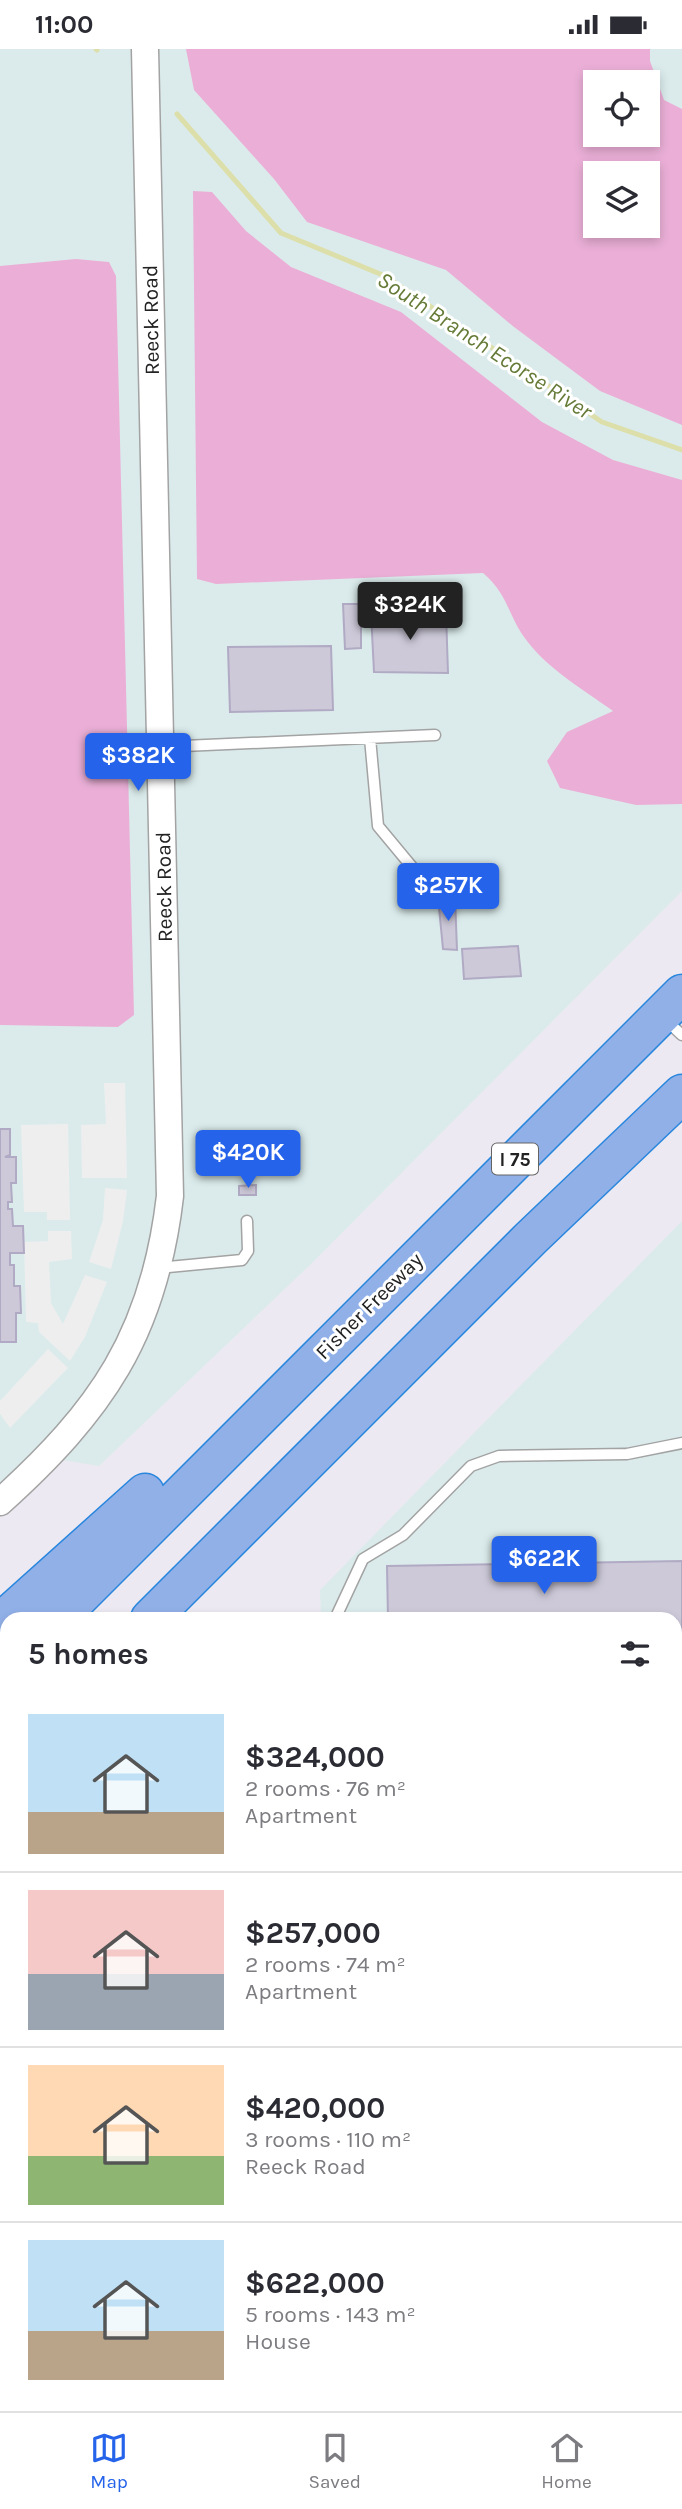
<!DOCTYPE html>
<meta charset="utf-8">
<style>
body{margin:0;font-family:Karla,sans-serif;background:#f2f2f3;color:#2b2b33;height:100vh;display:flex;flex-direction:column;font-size:26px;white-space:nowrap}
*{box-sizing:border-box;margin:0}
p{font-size:23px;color:#7c7c81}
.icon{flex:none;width:38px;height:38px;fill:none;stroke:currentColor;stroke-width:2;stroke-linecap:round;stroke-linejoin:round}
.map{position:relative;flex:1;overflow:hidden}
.drawer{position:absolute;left:0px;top:1563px;width:682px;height:800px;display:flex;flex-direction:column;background:#fff;border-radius:21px 21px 0 0;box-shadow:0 4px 10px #0003}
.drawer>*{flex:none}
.fabs{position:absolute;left:583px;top:21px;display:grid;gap:14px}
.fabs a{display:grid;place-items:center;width:77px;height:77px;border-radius:0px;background:#fff;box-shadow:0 4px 10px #0003;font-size:35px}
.price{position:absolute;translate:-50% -60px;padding:0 16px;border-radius:7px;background:#2563eb;color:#fff;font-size:23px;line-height:46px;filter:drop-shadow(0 2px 4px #0008)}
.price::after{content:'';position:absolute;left:50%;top:42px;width:21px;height:16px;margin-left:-10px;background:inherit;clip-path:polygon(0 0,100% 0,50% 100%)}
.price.on{background:#222;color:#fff}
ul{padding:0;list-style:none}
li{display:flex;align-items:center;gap:21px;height:175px;padding:0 28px}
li+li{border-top:2px solid #e1e1e2}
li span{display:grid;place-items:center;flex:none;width:196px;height:140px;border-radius:0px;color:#555}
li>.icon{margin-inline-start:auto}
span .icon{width:84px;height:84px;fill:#fffc;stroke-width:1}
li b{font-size:30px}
h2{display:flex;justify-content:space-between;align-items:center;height:84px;padding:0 28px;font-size:30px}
.status{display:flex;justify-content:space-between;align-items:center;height:49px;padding:0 35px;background:#fff;direction:ltr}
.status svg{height:19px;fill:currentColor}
.dock{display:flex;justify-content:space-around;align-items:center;height:98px;border-top:2px solid #e1e1e2;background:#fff;font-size:19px;color:#7c7c81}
.dock a{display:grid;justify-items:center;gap:4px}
.dock .on{color:#2563eb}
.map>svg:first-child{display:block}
</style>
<div class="status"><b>11:00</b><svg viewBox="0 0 49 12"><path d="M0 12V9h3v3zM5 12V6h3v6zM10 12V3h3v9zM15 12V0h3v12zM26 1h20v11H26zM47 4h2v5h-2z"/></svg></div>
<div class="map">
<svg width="682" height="2362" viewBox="0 0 682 2362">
<rect width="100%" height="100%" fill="#ede9f2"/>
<path fill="#d8dcf2" d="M 676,2091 L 682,2091 L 682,2362 L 184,2362 L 184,2356 L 676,2356 Z"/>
<path fill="#dbebeb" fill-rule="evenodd" d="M 0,0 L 682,0 L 682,842 L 310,1216 L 99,1417 L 49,1409 L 0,1453 ZM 595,33 L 648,33 L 648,86 L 595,86 ZM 595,124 L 648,124 L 648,177 L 595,177 Z
M 682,1172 L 682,2017 L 676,2017 L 676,1570 L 321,1570 L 320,1541 Z"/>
<path fill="#ebafd7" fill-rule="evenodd" d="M 186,0 L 650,0 L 650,12 L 664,51 L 682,60 L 682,376 L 600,342 L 514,278 L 446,221 L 307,173 L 274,130 L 194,41 ZM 595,33 L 648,33 L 648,86 L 595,86 ZM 595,124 L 648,124 L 648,177 L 595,177 Z
M 193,142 L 212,143 L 246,182 L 291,218 L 401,263 L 542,373 L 613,411 L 682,431 L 682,755 L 636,756 L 560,739 L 547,712 L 567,683 L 613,662 C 584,641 549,621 527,592 C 508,568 509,546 483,524 L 216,535 L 197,530 Z
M 76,210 L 109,213 L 116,227 L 134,966 L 118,978 L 0,976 L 0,217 Z"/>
<path fill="#e0ae87" d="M 339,2356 L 542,2356 L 542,2362 L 339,2362 Z"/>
<path fill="#eee" d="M 104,1034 L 125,1034 L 127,1129 L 82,1129 L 81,1076 L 106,1075 Z
M 68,1075 L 70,1171 L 47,1171 L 47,1163 L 24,1163 L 21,1076 Z
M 105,1139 L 127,1141 L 123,1172 L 111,1220 L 89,1213 L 103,1171 Z
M 48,1182 L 71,1182 L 72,1210 L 49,1213 L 51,1254 L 63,1275 L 85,1226 L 107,1233 L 85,1288 L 70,1312 L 39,1283 L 38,1274 L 26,1273 L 24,1193 L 48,1192 Z
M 48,1300 L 68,1319 L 10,1379 L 0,1365 L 0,1352 Z"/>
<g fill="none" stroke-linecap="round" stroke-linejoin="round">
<path stroke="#dcdfa9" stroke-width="5" d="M 96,0 L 97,1
M 177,65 L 281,184 L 385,227 L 602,373 L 682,401"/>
</g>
<path fill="#cdc9d9" stroke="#b1aac4" stroke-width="2" d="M 343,555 L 361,555 L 361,599 L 345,600 Z
M 446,563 L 448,624 L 374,623 L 371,564 Z
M 331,597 L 333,661 L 230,663 L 228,598 Z
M 438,848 L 455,849 L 457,901 L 443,900 Z
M 518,897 L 521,927 L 464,930 L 462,900 Z
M 0,1080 L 10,1080 L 10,1106 L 5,1108 L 16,1108 L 16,1134 L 11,1134 L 12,1153 L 8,1153 L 8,1160 L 12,1160 L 13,1177 L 23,1177 L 24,1204 L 10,1204 L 10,1216 L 14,1216 L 14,1237 L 20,1237 L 21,1264 L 16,1264 L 16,1293 L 0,1293 Z
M 256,1136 L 256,1146 L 239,1146 L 239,1137 Z
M 682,1512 L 682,1715 L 676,1715 L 676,1570 L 388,1570 L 387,1517 Z
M 678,2283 L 682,2283 L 682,2362 L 676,2362 L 676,2286 Z
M 7,2353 L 93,2356 L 93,2362 L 0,2362 L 0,2354 Z
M 260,2356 L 339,2356 L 339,2362 L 264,2362 Z"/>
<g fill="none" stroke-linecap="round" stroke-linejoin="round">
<g stroke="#a3a3a3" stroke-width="13">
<path id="service" d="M 370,689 L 378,777 L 417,824 L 468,847
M 161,698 L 435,686
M 665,970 L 682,986
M 158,1219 L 242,1211 L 248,1202 L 247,1172
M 335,1570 L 363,1510 L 403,1486 L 471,1417 L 499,1407 L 627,1405 L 682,1394
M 676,1737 L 682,1737
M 676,1917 L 682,1917
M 676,2189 L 682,2189
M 676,2244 L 682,2244
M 0,2323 L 7,2321
M 133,2356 L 133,2362
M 193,2356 L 195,2362
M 635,2356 L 639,2362
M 211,2362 L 212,2356"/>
</g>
<g stroke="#a3a3a3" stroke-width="29">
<path id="tertiary" d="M 0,1453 C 101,1362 154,1286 170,1147 L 145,0
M 558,2356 L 558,2362
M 593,2356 L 593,2362"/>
</g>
<g stroke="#75047d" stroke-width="32">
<path id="secondary" d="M 676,2017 L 682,2017
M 0,2041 L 7,2040
M 676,2073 L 682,2073
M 0,2108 L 7,2108"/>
</g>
<g stroke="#2886dd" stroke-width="41">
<path id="motorway" d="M 57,1570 L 682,945
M 150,1570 L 531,1189 L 682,1045
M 0,1574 L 145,1444
M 0,1626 L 7,1619
M 0,1719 L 7,1712
M 0,1846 L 7,1824"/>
</g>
<use href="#service" stroke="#fff" stroke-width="10"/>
<use href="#tertiary" stroke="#fff" stroke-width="26"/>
<use href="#secondary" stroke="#f3befa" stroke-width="30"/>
<use href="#motorway" stroke="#91b0e8" stroke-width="38"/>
</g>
<g text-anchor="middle" stroke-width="6" stroke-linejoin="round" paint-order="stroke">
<rect fill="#fff" stroke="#646464" stroke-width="2" x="492" y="1094.5" width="46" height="31" rx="5"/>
<g font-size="19" font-weight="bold" fill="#222">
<text x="515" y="1117">I 75</text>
</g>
<g font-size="21" fill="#222" stroke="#fff">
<text transform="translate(151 271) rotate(-91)" y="7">Reeck Road</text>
<text transform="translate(164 838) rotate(-91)" y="7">Reeck Road</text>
<text transform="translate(369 1257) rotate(-45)" y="7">Fisher Freeway</text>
</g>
<g font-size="23" font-style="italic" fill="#657b37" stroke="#fff">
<text transform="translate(485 296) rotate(33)" y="8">South Branch Ecorse River</text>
</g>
</g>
</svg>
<div class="fabs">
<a><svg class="icon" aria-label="locate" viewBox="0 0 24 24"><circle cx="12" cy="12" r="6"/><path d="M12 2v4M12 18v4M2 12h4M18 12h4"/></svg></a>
<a><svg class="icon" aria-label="layers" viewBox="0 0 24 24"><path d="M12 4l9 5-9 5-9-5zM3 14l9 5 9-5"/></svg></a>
</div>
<b class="price on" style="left:410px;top:593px">$324K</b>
<b class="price" style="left:138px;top:744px">$382K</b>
<b class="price" style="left:448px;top:874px">$257K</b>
<b class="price" style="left:248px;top:1141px">$420K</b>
<b class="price" style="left:544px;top:1547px">$622K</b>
<section class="drawer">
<h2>5 homes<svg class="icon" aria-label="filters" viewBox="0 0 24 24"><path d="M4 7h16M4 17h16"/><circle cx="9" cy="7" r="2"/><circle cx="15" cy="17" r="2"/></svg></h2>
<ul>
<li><span style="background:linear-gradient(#bfe0f5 70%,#b9a48a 0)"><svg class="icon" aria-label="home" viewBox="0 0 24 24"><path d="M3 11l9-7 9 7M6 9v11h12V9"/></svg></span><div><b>$324,000</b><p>2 rooms · 76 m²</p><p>Apartment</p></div></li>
<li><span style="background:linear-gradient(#f6c9c9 60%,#9aa5b1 0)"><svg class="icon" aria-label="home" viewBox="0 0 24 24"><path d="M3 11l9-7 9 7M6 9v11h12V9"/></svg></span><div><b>$257,000</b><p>2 rooms · 74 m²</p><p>Apartment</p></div></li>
<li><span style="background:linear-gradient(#ffd9b3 65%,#8fb573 0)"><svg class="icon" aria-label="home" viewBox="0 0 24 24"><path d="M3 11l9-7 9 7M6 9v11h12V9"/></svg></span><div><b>$420,000</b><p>3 rooms · 110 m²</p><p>Reeck Road</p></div></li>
<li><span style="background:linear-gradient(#bfe0f5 65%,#b9a48a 0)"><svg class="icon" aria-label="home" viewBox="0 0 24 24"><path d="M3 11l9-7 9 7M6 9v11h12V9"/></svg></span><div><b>$622,000</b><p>5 rooms · 143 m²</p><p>House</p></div></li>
</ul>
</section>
</div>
<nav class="dock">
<a class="on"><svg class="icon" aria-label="map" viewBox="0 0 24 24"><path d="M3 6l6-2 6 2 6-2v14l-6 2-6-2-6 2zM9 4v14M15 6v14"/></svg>Map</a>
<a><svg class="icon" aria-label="saved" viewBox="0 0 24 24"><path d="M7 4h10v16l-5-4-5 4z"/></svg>Saved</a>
<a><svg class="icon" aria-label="home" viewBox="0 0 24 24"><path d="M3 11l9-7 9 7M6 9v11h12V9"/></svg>Home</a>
</nav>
